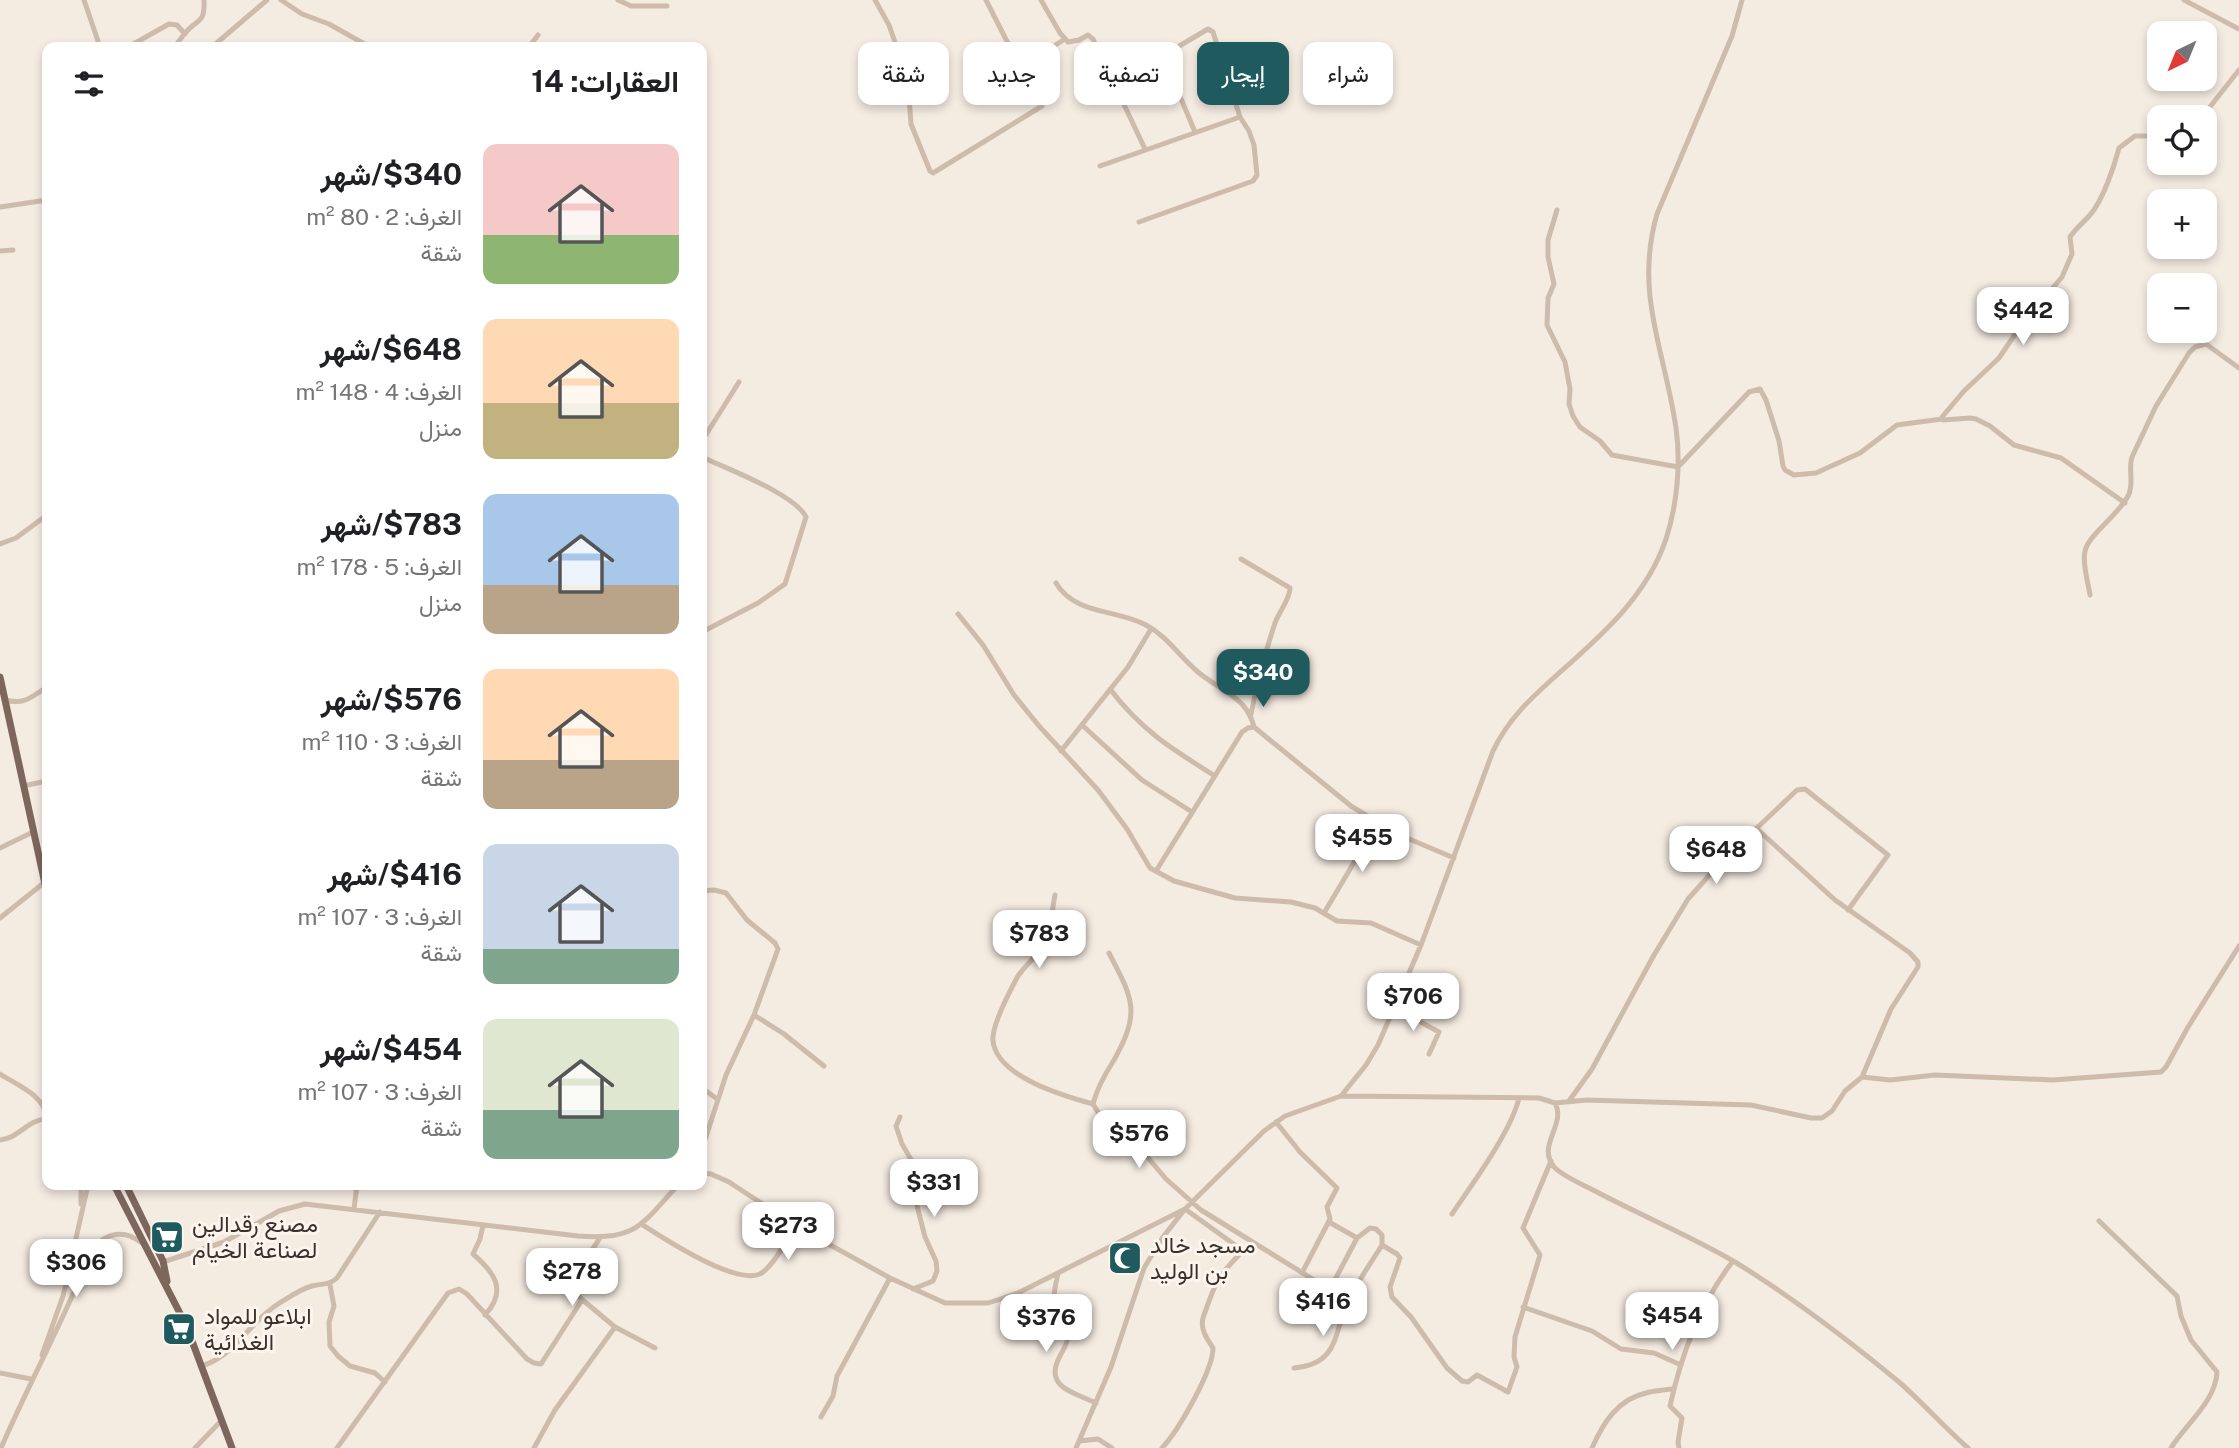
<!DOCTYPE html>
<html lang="ar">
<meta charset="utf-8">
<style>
body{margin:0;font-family:"Public Sans",Vazirmatn,sans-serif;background:#f6f6f6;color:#202124;direction:rtl;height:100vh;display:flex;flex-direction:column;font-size:26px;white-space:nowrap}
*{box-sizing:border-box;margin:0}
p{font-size:23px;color:#757577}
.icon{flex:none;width:38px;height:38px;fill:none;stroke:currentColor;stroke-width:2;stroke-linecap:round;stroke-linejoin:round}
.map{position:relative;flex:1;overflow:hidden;direction:ltr}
.details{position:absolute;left:42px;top:42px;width:665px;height:1148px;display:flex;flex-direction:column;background:#fff;border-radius:14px;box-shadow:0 4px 10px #0003;direction:rtl}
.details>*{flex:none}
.banner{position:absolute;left:728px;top:42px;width:665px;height:63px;direction:rtl;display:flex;gap:14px}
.needle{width:46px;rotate:223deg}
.fabs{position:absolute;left:2147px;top:21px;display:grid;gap:14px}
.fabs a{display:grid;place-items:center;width:70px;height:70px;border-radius:14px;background:#fff;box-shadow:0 4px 10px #0003;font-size:35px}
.price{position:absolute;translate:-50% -60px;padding:0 16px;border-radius:14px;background:#fff;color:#222;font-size:23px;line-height:46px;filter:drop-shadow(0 2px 4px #0008)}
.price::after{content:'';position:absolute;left:50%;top:42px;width:21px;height:16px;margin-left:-10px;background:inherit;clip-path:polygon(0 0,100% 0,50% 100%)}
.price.current{background:#1f5a5e;color:#fff}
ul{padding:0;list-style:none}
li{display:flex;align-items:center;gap:21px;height:175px;padding:0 28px}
li span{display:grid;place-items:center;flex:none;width:196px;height:140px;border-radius:14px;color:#555}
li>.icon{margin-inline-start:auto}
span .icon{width:84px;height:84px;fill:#fffc;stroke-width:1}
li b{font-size:30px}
h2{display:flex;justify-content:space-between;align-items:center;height:84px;padding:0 28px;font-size:30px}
.tag{padding:0 24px;border-radius:14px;background:#fff;box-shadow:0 4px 10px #0003;font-size:24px;line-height:63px}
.tag.current{background:#1f5a5e;color:#fff}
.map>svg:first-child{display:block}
</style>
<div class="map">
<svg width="2239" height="1448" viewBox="0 0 2239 1448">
<rect width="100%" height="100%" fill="#f4ebe1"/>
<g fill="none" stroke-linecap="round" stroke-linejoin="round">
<path stroke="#cdbbac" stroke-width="5" d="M 84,0 L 99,44 L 111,47
M 281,0 L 302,14 L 329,24 L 370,47
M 618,0 L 631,6 L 667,6
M 875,0 L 889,25 L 896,45 L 908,83 L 911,124 L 930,171 L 933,173 L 1042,106 L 1041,98 L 1020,67 L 986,0
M 1041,0 L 1060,33 L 1068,42 L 1079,40 L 1088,35 L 1093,39 L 1145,149
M 2184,0 L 2239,29
M 128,47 L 169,24 L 177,25 L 185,34
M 174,47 C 178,43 181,38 185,33 C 198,18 205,24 204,0
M 212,47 L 267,0
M 529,47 L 538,35
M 1163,56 L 1195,132
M 1020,67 L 1065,39
M 1115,84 L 1208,29 L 1213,32 L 1240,117 L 1249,131 L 1254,145 L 1257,175 L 1253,181 L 1139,222
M 2202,117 L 2239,70
M 1100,166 L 1240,117
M 0,207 L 47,200
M 1557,210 L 1548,240 L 1548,257 L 1554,284 L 1548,298 L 1547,325 L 1565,362 L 1570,389 L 1569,404 L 1573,416 L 1580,427 L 1600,441 L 1612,455 L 1678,467 L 1749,392 L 1760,389 L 1766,400 L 1779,441 L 1783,466 L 1785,470 L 1794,475 L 1816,473 L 1860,453 L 1897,425 L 1942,419
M 0,251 L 13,250
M 702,441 L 739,382
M 702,457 C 725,468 795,494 806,517 L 785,584 L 758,603 L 702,632
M 2125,503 L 2061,458 L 2014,445 L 1990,426 L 1976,419 L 1970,418 L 1943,420 L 1942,417 L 1964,391 L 1999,358 L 2020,327 L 2062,277 L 2072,254 L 2070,237 C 2076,228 2083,223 2090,215 C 2103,200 2114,167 2119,148 L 2135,136 L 2148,136 L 2160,126
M 0,544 L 16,538 L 47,515
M 1241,559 L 1290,588 C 1290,599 1279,612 1275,623 C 1265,653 1257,683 1251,714
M 1056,583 C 1075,615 1116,609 1146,625 C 1167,636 1180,657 1198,672 C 1212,684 1229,691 1242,704 C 1249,712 1252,718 1254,727 L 1351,806 L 1395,833 L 1454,858
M 2090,595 C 2088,582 2082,563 2085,551 C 2088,535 2121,513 2129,494 C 2134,481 2128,469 2132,457 L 2156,406 L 2189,353 L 2195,347 L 2206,344 L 2239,368
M 958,614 L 983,645 L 1014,695 L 1039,726 L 1098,790 L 1127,829 L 1150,868 L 1174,881 L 1235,898 L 1291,902 L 1315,908 L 1337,921 L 1371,923 L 1421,945
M 1110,689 C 1142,731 1172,749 1215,776
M 5,700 C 25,705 31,697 47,687
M 1082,725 L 1142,780 L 1192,812
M 1061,751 L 1128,667 L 1151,629
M 23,786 L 47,781
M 1757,829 L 1835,900 L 1910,953 L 1918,962 L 1918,967 L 1891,1009 L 1862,1077
M 0,848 L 33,832
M 1156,871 L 1242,732 L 1248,728 L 1254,727
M 702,891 L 714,890 L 726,893 L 747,920 L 775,943 L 778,949 L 754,1015 L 726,1075 L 702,1149
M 1055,895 C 1052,910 1051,928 1045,942 C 1039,955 1026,964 1018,976 C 1011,989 991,1026 993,1041 C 997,1077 1064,1096 1093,1104
M 1324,913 L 1378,822
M 0,918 L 45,882
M 1109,953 C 1133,999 1141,1012 1114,1060 C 1105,1074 1097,1088 1093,1104 L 1099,1114 L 1133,1140 L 1166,1179 L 1201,1210 L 1348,1301
M 754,1015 L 784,1034 L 824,1066
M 1391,1015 L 1404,1013 L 1439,1032 L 1429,1054
M 0,1074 C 17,1085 46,1096 46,1118
M 702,1088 L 717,1099
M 1341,1096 L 1539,1098 L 1555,1103 C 1567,1125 1535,1146 1555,1168 C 1566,1178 1584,1185 1597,1192 C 1642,1216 1691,1236 1735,1262 C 1792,1297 1847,1339 1899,1382 C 1923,1403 1944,1427 1968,1448
M 1569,1101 L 1592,1069 L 1654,955 L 1688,899 L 1722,861 L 1797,790 L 1805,789 L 1888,855 L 1848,910
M 1555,1103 L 1587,1100 L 1751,1105 L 1811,1118 L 1822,1118 L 1832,1111 L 1845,1091 L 1862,1077 L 1890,1080 L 1935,1075 L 2053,1080 L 2161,1072 L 2166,1067 L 2188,1027 L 2239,946
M 900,1117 L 896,1126 L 902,1144 L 916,1168 L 915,1198 L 925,1237 L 936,1261 L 937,1271 L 933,1281 L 913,1289
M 1276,1122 L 1300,1152 L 1337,1188 L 1327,1207 L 1330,1219 L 1302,1273
M 0,1140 C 18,1139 28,1119 47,1119
M 702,1173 L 711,1174 L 729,1182 L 796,1226 L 890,1278 L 945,1303 L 988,1303 L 1018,1293 L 1185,1209 L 1235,1245 L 1239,1255 C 1215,1279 1214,1287 1203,1318 C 1200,1329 1207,1339 1213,1348 C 1213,1371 1178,1431 1162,1448
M 81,1185 L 81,1204
M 354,1209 L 357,1185
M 1452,1214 C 1472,1184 1511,1132 1519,1098
M 2099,1221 L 2177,1296 L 2181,1316 L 2191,1340 L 2217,1372 C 2216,1401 2185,1425 2171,1448
M 1329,1222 L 1357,1238
M 641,1224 C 663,1238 734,1285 760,1274 C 772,1268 788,1239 796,1226
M 483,1225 L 480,1239 L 473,1254 C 494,1272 508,1290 485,1315
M 600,1238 L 570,1283 L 573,1292 L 615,1327 L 655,1348
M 1382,1245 L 1397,1254 L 1400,1258 L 1390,1287 L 1392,1297 L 1411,1317 L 1447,1368 L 1462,1381 L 1468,1382 L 1477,1375 L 1508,1392 L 1517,1367 L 1514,1357 L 1515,1337 L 1540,1255 L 1523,1228 L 1551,1161
M 163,1262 L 224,1242 L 279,1211 L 305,1204 L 578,1236 C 636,1241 641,1225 678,1185
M 1058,1273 C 1056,1284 1051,1300 1056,1311 C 1060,1321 1067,1324 1068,1336 C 1068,1343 1063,1350 1060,1356 C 1043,1387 1073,1392 1096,1403
M 330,1285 L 334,1306 L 329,1322 L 330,1346 L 338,1356 L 350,1366 L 375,1373 L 385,1382
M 1523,1307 L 1592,1331 L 1621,1349 L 1654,1353 L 1681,1365
M 42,1355 L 63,1296 L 88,1185
M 202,1366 C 236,1355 249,1322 278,1304 C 288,1298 300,1289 312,1286 C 323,1283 328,1286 337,1278 L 380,1212
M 1294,1368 C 1340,1364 1333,1333 1348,1302 C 1357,1282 1371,1263 1382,1245 L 1382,1235 L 1376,1229 L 1370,1228 L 1357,1238 L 1329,1291
M 0,1373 L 31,1379
M 821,1417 L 833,1396 L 837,1376 L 890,1278
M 1079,1441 L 1098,1439 L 1112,1448
M 1,1448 C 30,1381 65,1318 92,1250 C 106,1232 124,1229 142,1243
M 195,1448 L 221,1421
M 337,1448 L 448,1293 L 459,1289 L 467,1294 L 527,1359 L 534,1363 L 541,1364 L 582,1300
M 534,1448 L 555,1410 L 615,1327
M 1076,1448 L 1111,1367 L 1144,1268 L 1163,1237 L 1185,1209 L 1264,1131 L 1285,1116 L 1341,1096 L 1366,1065 L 1378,1045 L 1421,945 L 1493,751 C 1508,719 1532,697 1558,674 C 1601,636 1647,596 1666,539 C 1677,505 1681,464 1676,428 C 1665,351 1634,294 1657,214 L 1732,36 L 1742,0
M 1592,1448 C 1603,1423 1618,1399 1646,1393 C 1655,1390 1665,1391 1674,1388
M 1679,1448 L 1678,1442 L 1682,1418 L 1670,1406 C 1681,1356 1701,1302 1733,1261"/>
<path stroke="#7d675c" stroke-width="7" d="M 0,677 L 47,893
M 114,1185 L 186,1325 L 232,1448
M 126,1185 L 163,1261 L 167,1281"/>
</g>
<defs>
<g id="supermarket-square" transform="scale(1.75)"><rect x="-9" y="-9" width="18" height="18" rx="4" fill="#1f5a5e" stroke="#fbf5ee"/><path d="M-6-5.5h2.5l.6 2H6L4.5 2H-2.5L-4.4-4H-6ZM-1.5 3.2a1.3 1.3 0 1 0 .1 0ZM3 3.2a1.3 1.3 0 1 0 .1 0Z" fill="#fff"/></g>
<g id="mosque-square" transform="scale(1.75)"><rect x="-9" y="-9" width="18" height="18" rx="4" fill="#1f5a5e" stroke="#fbf5ee"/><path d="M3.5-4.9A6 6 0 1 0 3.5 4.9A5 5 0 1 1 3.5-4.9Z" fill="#fff"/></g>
</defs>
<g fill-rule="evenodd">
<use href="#supermarket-square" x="167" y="1237"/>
<use href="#mosque-square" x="1125" y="1258"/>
<use href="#supermarket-square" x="179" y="1329"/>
</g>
<g text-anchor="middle" stroke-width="6" stroke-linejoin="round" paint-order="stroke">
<g font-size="23" fill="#3b302b" stroke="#fbf5ee" text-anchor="start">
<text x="192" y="1232">مصنع رقدالين<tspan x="192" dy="26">لصناعة الخيام</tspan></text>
<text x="1150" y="1253">مسجد خالد<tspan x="1150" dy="26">بن الوليد</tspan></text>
<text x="204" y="1324">ابلاعو للمواد<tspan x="204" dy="26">الغذائية</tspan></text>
</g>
</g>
</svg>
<div class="fabs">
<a><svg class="needle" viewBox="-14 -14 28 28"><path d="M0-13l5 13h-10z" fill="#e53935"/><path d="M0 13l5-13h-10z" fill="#757577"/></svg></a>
<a><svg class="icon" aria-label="locate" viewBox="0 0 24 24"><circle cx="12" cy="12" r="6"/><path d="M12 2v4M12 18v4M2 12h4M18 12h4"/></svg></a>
<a>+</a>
<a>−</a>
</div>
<b class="price" style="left:2023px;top:347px">$442</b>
<b class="price current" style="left:1263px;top:709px">$340</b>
<b class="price" style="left:1362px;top:874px">$455</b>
<b class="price" style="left:1716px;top:886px">$648</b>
<b class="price" style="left:1039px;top:970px">$783</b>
<b class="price" style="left:1413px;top:1033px">$706</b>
<b class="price" style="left:1139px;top:1170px">$576</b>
<b class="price" style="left:934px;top:1219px">$331</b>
<b class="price" style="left:788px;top:1262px">$273</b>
<b class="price" style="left:76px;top:1299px">$306</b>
<b class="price" style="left:572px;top:1308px">$278</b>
<b class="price" style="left:1323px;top:1338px">$416</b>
<b class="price" style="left:1672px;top:1352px">$454</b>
<b class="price" style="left:1046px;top:1354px">$376</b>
<div class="banner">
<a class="tag">شراء</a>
<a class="tag current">إيجار</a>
<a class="tag">تصفية</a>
<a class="tag">جديد</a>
<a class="tag">شقة</a>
</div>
<section class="details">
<h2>العقارات: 14<svg class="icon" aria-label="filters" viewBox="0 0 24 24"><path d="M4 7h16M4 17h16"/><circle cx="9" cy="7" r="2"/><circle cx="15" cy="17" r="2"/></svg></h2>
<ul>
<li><span style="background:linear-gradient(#f6c9c9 65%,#8fb573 0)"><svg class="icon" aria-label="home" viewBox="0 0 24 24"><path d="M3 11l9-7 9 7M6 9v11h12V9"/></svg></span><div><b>$340/شهر</b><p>الغرف: 2 · 80 m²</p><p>شقة</p></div></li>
<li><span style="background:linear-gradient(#ffd9b3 60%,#c2b280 0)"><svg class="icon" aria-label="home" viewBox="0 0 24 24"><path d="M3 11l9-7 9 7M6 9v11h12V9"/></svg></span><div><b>$648/شهر</b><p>الغرف: 4 · 148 m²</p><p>منزل</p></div></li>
<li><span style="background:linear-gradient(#a9c7e8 65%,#b9a48a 0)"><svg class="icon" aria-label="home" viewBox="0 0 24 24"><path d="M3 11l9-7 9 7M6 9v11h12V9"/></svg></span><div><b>$783/شهر</b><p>الغرف: 5 · 178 m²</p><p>منزل</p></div></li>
<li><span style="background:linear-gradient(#ffd9b3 65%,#b9a48a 0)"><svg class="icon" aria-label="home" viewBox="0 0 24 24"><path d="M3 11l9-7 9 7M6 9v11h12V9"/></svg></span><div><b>$576/شهر</b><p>الغرف: 3 · 110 m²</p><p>شقة</p></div></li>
<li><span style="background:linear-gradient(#c9d6e8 75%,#7fa58c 0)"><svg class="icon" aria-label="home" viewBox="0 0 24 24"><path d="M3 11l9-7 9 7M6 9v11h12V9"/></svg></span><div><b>$416/شهر</b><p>الغرف: 3 · 107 m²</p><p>شقة</p></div></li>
<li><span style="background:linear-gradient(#dfe7d0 65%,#7fa58c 0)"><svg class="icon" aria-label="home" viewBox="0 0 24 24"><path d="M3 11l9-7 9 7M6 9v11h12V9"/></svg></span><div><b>$454/شهر</b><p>الغرف: 3 · 107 m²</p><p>شقة</p></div></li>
</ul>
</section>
</div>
